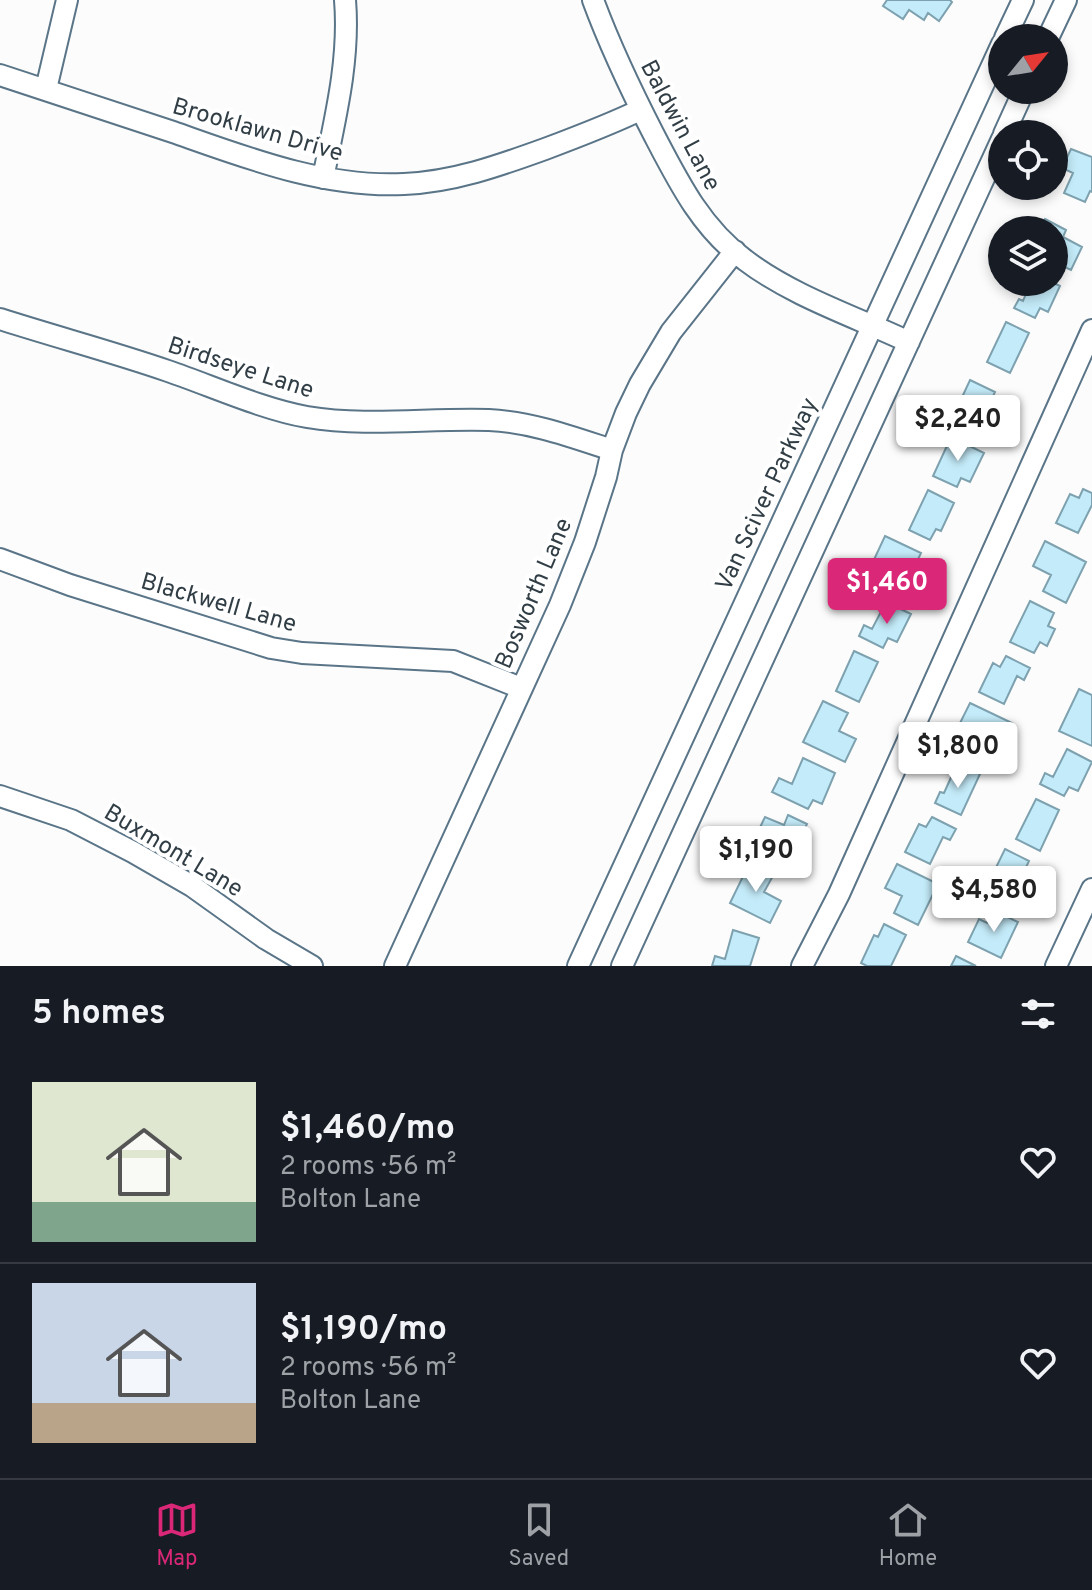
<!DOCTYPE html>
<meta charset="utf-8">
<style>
body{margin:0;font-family:Overpass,sans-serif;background:#20242c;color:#f1f3f6;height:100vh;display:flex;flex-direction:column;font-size:30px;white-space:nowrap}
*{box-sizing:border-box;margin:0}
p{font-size:26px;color:#9ea1a6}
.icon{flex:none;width:44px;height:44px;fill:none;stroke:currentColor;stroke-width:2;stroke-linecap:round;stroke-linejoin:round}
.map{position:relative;height:966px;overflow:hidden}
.sheet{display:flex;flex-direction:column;background:#171b24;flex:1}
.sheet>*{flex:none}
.needle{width:52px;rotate:60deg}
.buttons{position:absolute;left:988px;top:24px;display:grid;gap:16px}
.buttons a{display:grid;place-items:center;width:80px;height:80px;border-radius:50%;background:#171b24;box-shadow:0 4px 12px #0003;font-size:40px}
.price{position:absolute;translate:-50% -68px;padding:0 18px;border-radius:8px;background:#fff;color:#222;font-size:26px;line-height:52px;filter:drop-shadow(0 2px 4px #0008)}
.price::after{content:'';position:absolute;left:50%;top:48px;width:24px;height:18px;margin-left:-12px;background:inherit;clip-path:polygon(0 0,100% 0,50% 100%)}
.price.current{background:#db2777;color:#fff}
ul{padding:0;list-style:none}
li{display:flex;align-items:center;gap:24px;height:200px;padding:0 32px}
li+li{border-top:2px solid #363941}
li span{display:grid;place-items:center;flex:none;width:224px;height:160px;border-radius:0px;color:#555}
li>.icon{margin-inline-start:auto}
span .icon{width:96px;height:96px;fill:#fffc;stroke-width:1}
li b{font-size:34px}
h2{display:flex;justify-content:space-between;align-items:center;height:96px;padding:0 32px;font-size:34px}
.tab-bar{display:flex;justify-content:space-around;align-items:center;height:112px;border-top:2px solid #363941;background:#171b24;font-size:22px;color:#9ea1a6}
.tab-bar a{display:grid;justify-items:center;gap:4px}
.tab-bar .current{color:#db2777}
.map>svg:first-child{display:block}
</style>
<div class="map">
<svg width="1092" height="966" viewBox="0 0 1092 966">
<rect width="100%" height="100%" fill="#fcfcfc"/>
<path fill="#c4ebf9" stroke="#7da1ae" stroke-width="2" d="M 887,0 L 950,0 L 952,2 L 939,21 L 928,13 L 924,20 L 909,10 L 903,19 L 883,6 Z
M 1071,149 L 1092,157 L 1092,192 L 1090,191 L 1085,202 L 1064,193 L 1073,173 L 1062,168 Z
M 1045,219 L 1066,230 L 1063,237 L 1082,247 L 1071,270 L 1054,262 L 1054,230 L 1039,230 Z
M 1031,282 L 1052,282 L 1060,286 L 1048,312 L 1040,308 L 1035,318 L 1014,308 L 1019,299 L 1023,301 Z
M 1006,322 L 1029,333 L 1010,373 L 987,362 Z
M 970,380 L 995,392 L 987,409 L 1004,417 L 993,441 L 951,421 Z
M 951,437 L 984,453 L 970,482 L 961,478 L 957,487 L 933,476 Z
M 1083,489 L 1092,493 L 1092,505 L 1078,533 L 1056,523 L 1070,494 L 1079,498 Z
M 928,490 L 954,503 L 941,531 L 936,529 L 930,540 L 909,530 Z
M 885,536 L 921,553 L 913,570 L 930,577 L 919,602 L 877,583 L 882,571 L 871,566 Z
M 1045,541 L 1086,562 L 1066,603 L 1043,591 L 1051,575 L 1033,566 Z
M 1030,601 L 1054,613 L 1048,626 L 1055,629 L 1047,646 L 1040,642 L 1034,653 L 1010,642 Z
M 886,602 L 911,614 L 897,642 L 888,638 L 883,648 L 859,636 L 864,625 L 872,629 Z
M 854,651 L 878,662 L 859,702 L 836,691 Z
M 1006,656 L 1030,668 L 1024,680 L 1017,676 L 1004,704 L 979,692 L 993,663 L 1000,667 Z
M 1079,689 L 1092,695 L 1092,746 L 1059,731 Z
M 823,701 L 848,713 L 839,731 L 856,739 L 845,762 L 803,742 Z
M 970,703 L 1012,723 L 992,765 L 968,753 L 976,736 L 958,727 Z
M 1067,749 L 1092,762 L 1078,791 L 1069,787 L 1064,796 L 1040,784 L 1045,773 L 1053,777 Z
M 803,758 L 835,773 L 822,804 L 813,800 L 808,809 L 772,792 L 779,778 L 792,784 Z
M 957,764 L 980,774 L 961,815 L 935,803 L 940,792 L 944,793 Z
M 1036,799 L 1059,810 L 1040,851 L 1016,839 Z
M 788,815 L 807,824 L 789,861 L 752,844 L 765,817 L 784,825 Z
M 932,817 L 956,829 L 950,840 L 943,837 L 930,864 L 905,852 L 919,824 L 926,827 Z
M 1005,849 L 1029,861 L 1021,878 L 1038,887 L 1026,911 L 985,890 Z
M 750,862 L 774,874 L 764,892 L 781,901 L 770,923 L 730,903 Z
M 897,864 L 938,884 L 918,925 L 894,913 L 902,896 L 885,888 Z
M 993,910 L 1018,922 L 1001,958 L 968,942 L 979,919 L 987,923 Z
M 884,924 L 906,935 L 891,966 L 867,966 L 861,963 L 874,935 L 878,937 Z
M 733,930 L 759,938 L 750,966 L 712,966 L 715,956 L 725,959 Z
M 956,956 L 976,966 L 951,966 Z"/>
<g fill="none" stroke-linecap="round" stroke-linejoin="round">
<g stroke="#5a7588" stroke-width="24">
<path id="minor" d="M 593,0 C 610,46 631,90 653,133 C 678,181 701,228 745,260 C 792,296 856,317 909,342
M 1005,38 L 1023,0
M 1048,38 L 1066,0
M 0,75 C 58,94 116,113 173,132 C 247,158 324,188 404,184 C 453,182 498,166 545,149 C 577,137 609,125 640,110
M 46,89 L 67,0
M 1004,134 L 1024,90
M 323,178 C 335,119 350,60 345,0
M 0,319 C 56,337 113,352 168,371 C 212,386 262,409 307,417 C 367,427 428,418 489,420 C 532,422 572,437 612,450
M 0,559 L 70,585 L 271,648 L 302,653 L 453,661 L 521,688
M 0,796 L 71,820 L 133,852 L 192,886 L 266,939 L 312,966
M 395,966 L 560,605 L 585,542 L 606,477 L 612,450 L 626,413 L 640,384 L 671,332 L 735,251
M 578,966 L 1002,44
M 622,966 L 1002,139
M 802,966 L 839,894 L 1092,330
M 1056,966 L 1092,889"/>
</g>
<use href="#minor" stroke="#fff" stroke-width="20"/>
</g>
<g text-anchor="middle" stroke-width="8" stroke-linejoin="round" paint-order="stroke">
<g font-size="24" fill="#313e46" stroke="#fff">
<text transform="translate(681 125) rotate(62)" y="8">Baldwin Lane</text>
<text transform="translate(258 129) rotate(16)" y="8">Brooklawn Drive</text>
<text transform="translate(241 367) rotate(18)" y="8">Birdseye Lane</text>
<text transform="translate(766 494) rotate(-65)" y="8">Van Sciver Parkway</text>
<text transform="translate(533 593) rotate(-67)" y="8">Bosworth Lane</text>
<text transform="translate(219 602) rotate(16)" y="8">Blackwell Lane</text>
<text transform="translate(174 850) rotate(31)" y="8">Buxmont Lane</text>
</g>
</g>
</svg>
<div class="buttons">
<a><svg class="needle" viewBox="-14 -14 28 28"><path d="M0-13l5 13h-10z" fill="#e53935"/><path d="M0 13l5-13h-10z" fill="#9ea1a6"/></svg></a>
<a><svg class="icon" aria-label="locate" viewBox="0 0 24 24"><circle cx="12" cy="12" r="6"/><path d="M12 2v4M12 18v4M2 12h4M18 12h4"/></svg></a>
<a><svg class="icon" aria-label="layers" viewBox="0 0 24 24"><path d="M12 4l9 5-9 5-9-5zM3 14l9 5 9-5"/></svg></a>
</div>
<b class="price" style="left:958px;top:463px">$2,240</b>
<b class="price current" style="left:887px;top:626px">$1,460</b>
<b class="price" style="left:958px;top:790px">$1,800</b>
<b class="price" style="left:756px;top:894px">$1,190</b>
<b class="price" style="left:994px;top:934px">$4,580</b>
</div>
<section class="sheet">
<h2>5 homes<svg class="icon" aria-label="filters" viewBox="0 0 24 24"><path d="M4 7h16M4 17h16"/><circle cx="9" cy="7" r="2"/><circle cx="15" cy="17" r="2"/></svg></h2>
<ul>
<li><span style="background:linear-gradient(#dfe7d0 75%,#7fa58c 0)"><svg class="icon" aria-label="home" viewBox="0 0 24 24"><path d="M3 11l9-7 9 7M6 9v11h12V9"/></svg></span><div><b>$1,460/mo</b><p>2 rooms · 56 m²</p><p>Bolton Lane</p></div><svg class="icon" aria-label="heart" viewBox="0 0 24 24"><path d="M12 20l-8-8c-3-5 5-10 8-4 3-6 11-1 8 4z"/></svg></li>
<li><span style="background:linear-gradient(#c9d6e8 75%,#b9a48a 0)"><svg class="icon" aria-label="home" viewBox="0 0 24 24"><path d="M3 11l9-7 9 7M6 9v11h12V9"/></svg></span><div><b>$1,190/mo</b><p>2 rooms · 56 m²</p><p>Bolton Lane</p></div><svg class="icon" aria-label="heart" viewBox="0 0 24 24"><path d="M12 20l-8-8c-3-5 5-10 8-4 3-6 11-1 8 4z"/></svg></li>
</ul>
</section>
<nav class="tab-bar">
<a class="current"><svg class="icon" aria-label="map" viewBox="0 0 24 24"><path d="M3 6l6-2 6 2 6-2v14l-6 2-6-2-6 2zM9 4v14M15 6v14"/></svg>Map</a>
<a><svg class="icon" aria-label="saved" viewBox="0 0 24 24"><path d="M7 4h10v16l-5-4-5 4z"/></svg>Saved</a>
<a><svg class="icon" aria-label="home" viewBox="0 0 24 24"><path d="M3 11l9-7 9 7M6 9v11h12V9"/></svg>Home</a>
</nav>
